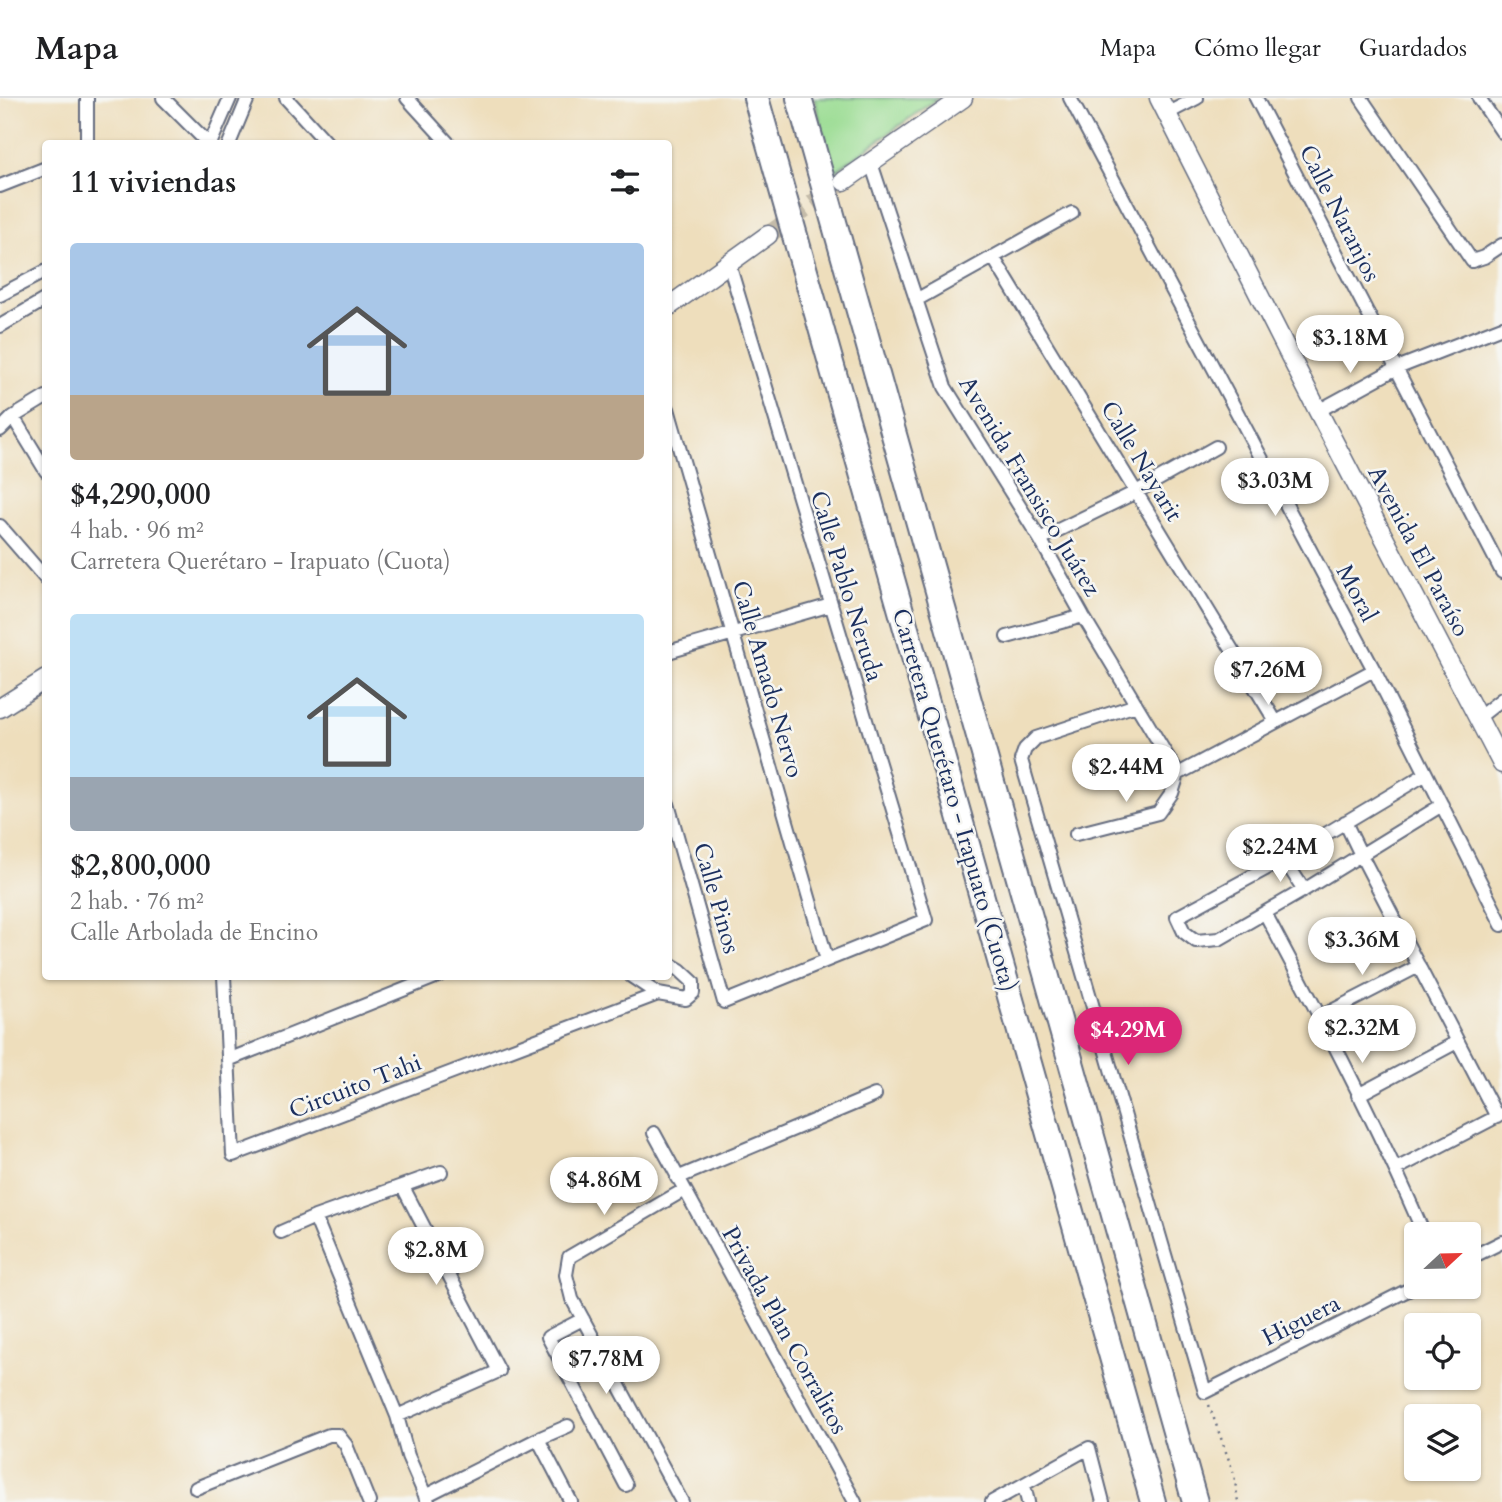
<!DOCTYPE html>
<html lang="es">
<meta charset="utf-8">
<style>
body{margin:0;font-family:Cardo,serif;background:#f2f2f2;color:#202124;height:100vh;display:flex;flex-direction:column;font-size:26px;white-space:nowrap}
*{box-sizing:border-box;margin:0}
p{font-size:23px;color:#757577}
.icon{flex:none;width:38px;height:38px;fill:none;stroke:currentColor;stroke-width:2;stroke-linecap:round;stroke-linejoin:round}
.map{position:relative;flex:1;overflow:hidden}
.side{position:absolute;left:42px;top:42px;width:630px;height:840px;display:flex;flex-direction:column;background:#fff;border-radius:7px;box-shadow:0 2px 5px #0004}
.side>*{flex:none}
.needle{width:46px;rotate:68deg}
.controls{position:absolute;left:1404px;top:1124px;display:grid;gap:14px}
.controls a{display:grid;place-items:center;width:77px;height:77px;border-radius:7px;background:#fff;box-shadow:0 2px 5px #0004;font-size:35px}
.price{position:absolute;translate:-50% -60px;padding:0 16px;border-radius:24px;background:#fff;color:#222;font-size:23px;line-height:46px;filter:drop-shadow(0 2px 4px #0008)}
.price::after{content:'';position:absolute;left:50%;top:42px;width:21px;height:16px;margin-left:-10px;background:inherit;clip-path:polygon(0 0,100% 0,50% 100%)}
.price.current{background:#db2777;color:#fff}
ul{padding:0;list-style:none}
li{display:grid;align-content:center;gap:14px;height:371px;padding:0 28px}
li span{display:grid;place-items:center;height:217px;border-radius:7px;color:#555}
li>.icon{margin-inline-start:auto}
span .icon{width:126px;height:126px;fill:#fffc;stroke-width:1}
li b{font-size:30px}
h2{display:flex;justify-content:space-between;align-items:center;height:84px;padding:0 28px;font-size:30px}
header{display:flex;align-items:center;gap:42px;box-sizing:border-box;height:98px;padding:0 35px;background:#fff;border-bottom:2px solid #e0e0e0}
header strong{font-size:33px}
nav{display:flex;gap:38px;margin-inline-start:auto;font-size:24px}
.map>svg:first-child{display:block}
</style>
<header>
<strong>Mapa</strong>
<nav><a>Mapa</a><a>Cómo llegar</a><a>Guardados</a></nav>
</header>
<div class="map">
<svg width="1502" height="1404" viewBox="0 0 1502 1404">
<rect width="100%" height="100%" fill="#f6f6f2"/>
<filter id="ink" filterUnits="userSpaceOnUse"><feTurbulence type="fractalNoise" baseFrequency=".0143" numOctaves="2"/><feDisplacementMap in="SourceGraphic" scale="14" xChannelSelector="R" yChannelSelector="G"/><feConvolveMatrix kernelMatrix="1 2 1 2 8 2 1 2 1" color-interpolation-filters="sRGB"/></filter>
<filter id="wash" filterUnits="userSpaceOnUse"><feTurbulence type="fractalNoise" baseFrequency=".00686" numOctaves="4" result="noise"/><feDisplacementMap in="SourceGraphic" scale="28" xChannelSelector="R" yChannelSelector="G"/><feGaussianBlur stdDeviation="1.57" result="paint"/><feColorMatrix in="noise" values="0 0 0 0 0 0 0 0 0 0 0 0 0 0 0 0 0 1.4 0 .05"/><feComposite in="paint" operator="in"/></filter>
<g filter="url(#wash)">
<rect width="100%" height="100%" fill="#eedebc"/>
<path fill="#9cdd94" stroke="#5c8679" stroke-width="2" d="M 814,0 L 938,0 L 834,74 Z"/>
</g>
<g filter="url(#ink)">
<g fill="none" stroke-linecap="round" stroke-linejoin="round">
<path stroke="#c4bba9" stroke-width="18" stroke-dasharray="18 9" stroke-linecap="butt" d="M 768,137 L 844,83"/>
<g stroke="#656c7f" stroke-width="16">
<path id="street" d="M 163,0 L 209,46
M 286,0 L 328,46
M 407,0 L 449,46
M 1070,0 L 1374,572 L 1502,827
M 1256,0 L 1502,474
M 1361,0 L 1472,163 L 1484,159 L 1502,147
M 1479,0 L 1502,34
M 1168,15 L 1197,0
M 87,46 L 87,0
M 210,46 L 230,0
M 229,46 L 248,0
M 871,65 L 945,289 L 1040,441 L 1083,518 L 1178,676
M 0,88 L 46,70
M 993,159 L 1276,624
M 0,197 L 46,173
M 916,202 L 1072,115
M 0,228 L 46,201
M 668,311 L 827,862
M 1318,313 L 1397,270 L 1502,229
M 13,319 L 46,373
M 0,332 L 13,319 L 46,299
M 0,428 L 46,481
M 1040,441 L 1136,394 L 1216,349
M 1007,539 L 1083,518
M 668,554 L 831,507
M 1136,607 L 1036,640 L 1025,651 L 1021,662 L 1205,1294 L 1416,1188
M 1478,620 L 1502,601
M 1178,676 L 1374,572
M 1426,676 L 1284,761 L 1177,819 L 1184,834 L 1196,843 L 1219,841 L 1304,792 L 1442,707
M 668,706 L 724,904 L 926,822 L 729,166
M 1345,724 L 1361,757 L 1497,1019
M 1076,736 L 1158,715 L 1172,695 L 1178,676
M 1284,761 L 1304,792
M 1265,815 C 1321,920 1377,1026 1424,1136
M 224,878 L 233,1057 L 658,896
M 631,878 L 658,896 L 686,901 L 693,895 L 693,884 L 680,872 L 668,865
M 1320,919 L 1419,868
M 228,962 L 438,878
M 1358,997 L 1457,944
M 654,1035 L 855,1404
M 1396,1071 L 1502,1016
M 677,1080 L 875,997
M 315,1119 L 397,1318 L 408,1358 L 428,1404
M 281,1134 L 315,1119 L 441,1074
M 1468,1161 L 1502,1144
M 583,1221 L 548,1239 L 626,1387
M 397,1318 L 499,1273 L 403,1089
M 538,1341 L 571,1404
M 1024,1387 L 1028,1404
M 196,1390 L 329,1337 L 338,1337 L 346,1347 L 369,1404
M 425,1398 L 538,1341 L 568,1328
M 682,1404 L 572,1201 L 566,1177 L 569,1159 L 684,1092
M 992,1404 L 1089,1350 L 1103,1404"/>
</g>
<g stroke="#656c7f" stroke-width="21">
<path id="secondary" d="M 1159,0 L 1318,313 L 1502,666
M 844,83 L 963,0
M 668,209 L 768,137
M 0,610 L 46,581"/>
</g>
<g stroke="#656c7f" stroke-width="28">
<path id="highway" d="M 756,0 L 1153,1404
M 799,0 L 1195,1404"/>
</g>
<path stroke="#656c7f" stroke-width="2.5" stroke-dasharray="2 5" stroke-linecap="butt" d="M 1209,1307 L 1234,1376 L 1238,1404"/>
<use href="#street" stroke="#fff" stroke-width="12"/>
<use href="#secondary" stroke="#fff" stroke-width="18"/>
<use href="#highway" stroke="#fff" stroke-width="24"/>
</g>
</g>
<g text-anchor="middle" stroke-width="5" stroke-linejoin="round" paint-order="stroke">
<g font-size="24" fill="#1b2f5e" stroke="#f6f6f2">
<text transform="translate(1340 115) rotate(63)" y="8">Calle Naranjos</text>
<text transform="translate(1142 363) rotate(59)" y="8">Calle Nayarit</text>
<text transform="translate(1030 388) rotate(59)" y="8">Avenida Fransisco Juárez</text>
<text transform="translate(1419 453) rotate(62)" y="8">Avenida El Paraíso</text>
<text transform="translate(847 488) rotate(73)" y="8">Calle Pablo Neruda</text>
<text transform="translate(1357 495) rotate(62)" y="8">Moral</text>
<text transform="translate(768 581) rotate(74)" y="8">Calle Amado Nervo</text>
<text transform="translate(955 702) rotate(74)" y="8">Carretera Querétaro - Irapuato (Cuota)</text>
<text transform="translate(717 800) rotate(74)" y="8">Calle Pinos</text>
<text transform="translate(355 988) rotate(-21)" y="8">Circuito Tahi</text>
<text transform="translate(1301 1222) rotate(-27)" y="8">Higuera</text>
<text transform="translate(785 1232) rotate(61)" y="8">Privada Plan Corralitos</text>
</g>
</g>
</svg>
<div class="controls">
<a><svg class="needle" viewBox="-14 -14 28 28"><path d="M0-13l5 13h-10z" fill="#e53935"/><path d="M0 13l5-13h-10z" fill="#757577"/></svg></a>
<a><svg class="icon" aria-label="locate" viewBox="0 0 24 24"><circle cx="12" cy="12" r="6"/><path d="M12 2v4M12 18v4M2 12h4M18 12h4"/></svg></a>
<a><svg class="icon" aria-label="layers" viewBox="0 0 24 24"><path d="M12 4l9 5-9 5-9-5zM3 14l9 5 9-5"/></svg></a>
</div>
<b class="price" style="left:1350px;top:277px">$3.18M</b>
<b class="price" style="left:1275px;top:420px">$3.03M</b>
<b class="price" style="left:1268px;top:609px">$7.26M</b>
<b class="price" style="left:1126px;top:706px">$2.44M</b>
<b class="price" style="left:1280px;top:786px">$2.24M</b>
<b class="price" style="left:1362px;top:879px">$3.36M</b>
<b class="price" style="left:1362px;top:967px">$2.32M</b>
<b class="price current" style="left:1128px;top:969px">$4.29M</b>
<b class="price" style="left:604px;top:1119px">$4.86M</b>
<b class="price" style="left:436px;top:1189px">$2.8M</b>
<b class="price" style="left:606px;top:1298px">$7.78M</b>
<section class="side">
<h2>11 viviendas<svg class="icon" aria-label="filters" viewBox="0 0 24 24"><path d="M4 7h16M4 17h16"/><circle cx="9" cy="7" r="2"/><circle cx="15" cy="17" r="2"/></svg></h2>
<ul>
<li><span style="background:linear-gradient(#a9c7e8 70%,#b9a48a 0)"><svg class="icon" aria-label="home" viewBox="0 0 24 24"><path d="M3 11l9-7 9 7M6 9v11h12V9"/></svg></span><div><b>$4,290,000</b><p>4 hab. · 96 m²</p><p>Carretera Querétaro - Irapuato (Cuota)</p></div></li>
<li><span style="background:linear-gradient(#bfe0f5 75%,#9aa5b1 0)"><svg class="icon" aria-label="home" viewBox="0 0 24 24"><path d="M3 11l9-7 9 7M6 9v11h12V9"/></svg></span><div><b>$2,800,000</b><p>2 hab. · 76 m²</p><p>Calle Arbolada de Encino</p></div></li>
</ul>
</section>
</div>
